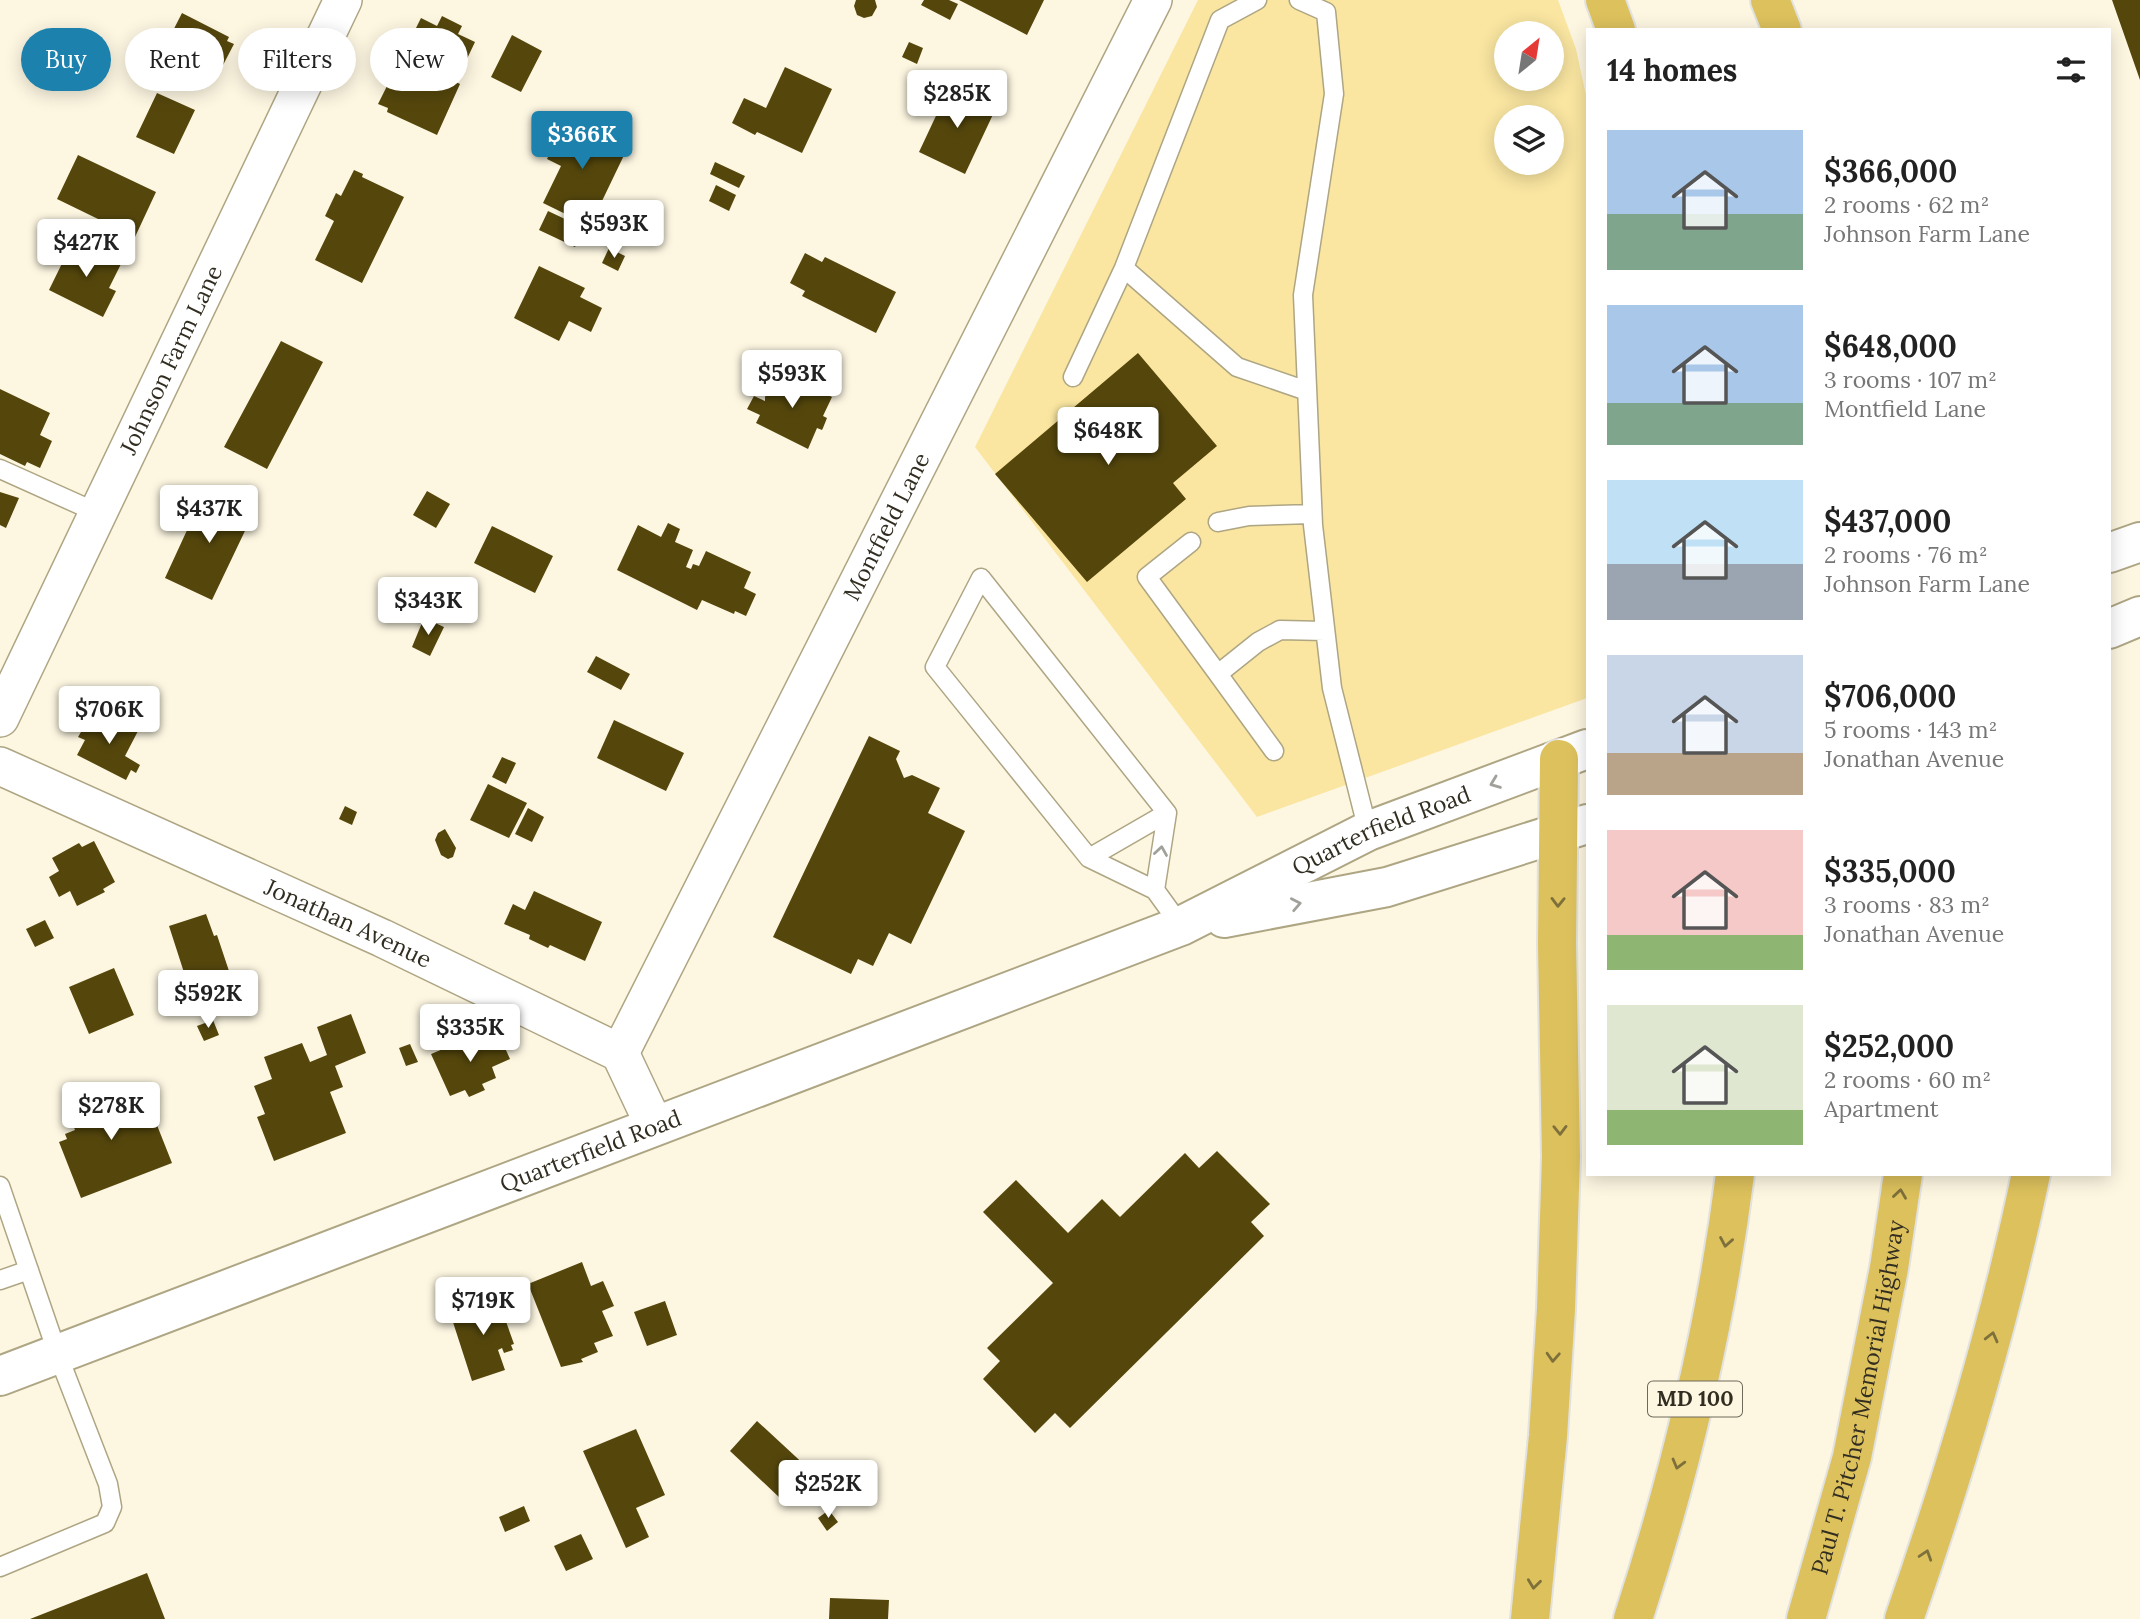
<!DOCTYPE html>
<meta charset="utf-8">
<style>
body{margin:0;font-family:Lora,serif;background:#f6f6f6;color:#222;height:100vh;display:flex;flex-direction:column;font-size:26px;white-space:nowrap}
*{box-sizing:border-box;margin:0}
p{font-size:23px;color:#767676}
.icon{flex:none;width:38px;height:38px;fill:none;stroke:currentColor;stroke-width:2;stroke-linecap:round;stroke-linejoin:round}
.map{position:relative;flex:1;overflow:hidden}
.drawer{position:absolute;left:1586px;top:28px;width:525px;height:1148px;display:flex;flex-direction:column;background:#fff;border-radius:0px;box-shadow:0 4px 18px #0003}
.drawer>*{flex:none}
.hud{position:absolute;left:21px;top:28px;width:665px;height:63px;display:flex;gap:14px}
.needle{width:46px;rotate:30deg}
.controls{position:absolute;left:1494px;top:21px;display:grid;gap:14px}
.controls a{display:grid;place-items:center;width:70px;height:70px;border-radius:50%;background:#fff;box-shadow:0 4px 18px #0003;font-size:35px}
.price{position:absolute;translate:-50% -60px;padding:0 16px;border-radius:7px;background:#fff;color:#222;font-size:23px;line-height:46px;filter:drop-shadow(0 2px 4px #0008)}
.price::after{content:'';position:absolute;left:50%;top:42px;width:21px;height:16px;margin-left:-10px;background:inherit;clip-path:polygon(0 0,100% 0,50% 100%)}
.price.active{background:#1c81ac;color:#fff}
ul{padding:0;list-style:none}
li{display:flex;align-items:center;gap:21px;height:175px;padding:0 21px}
li span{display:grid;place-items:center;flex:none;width:196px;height:140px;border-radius:0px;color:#555}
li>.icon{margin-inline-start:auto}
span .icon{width:84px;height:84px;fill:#fffc;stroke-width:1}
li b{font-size:30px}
h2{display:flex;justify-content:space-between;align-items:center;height:84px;padding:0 21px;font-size:30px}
.pill{padding:0 24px;border-radius:32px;background:#fff;box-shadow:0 4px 18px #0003;font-size:24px;line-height:63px}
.pill.active{background:#1c81ac;color:#fff}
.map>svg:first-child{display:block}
</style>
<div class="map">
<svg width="2140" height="1619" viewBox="0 0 2140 1619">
<rect width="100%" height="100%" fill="#fdf7e2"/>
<path fill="#fae6a1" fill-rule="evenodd" d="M 1198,0 L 1558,0 L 1576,49 L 1587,100 L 1587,698 L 1257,817 L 975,447 ZM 1507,33 L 1552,33 L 1552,79 L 1507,79 ZM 1507,117 L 1552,117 L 1552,163 L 1507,163 Z"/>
<path fill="#55470c" d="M 856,0 L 875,0 L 877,7 L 872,16 L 864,18 L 857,15 L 854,6 Z
M 924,0 L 949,0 L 958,4 L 950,20 L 921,5 Z
M 959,0 L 1044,0 L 1027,35 Z
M 2112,0 L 2140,0 L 2140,80 Z
M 182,13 L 229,37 L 227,41 L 234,44 L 222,67 L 215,64 L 209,77 L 193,69 L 189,78 L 157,62 Z
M 442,16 L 462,26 L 458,34 L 475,42 L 456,82 L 460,84 L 437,135 L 387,112 L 388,108 L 378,104 L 421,18 L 437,26 Z
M 512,35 L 542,51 L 521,92 L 491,77 Z
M 909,42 L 923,48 L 917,64 L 902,57 Z
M 785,67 L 832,89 L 802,153 L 757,132 L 755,135 L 732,123 L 744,98 L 766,108 Z
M 950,86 L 996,108 L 965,174 L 919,152 Z
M 157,93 L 195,110 L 174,154 L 136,137 Z
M 568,117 L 586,126 L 584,128 L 627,149 L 590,226 L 543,203 L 561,166 L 547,159 Z
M 78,155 L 156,192 L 135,237 L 57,199 Z
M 715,162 L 745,176 L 739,188 L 710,174 Z
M 354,170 L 363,174 L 362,177 L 404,197 L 362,283 L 315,260 L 334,221 L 325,216 L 326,214 L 336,193 L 341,196 Z
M 716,185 L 736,195 L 729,211 L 709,201 Z
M 548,211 L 584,228 L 575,247 L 539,230 Z
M 73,241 L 121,264 L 109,288 L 116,291 L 103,317 L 49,290 Z
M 609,248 L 625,256 L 618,271 L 602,263 Z
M 805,253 L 822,262 L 825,257 L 896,292 L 876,333 L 802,296 L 805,291 L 790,283 Z
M 539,266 L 585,288 L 580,297 L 602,308 L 591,332 L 569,321 L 559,341 L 514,318 Z
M 281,341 L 323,362 L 267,469 L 224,447 Z
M 1138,353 L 1217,446 L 1173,483 L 1186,499 L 1087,582 L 995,474 Z
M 777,371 L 832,397 L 823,416 L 827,418 L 823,428 L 822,430 L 817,428 L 808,449 L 756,423 L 760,415 L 747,409 L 754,396 L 765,401 L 765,397 Z
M 0,389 L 50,413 L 40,435 L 52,441 L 40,468 L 27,462 L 25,466 L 0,454 Z
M 206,489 L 254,512 L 212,600 L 165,578 Z
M 427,491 L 450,504 L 436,528 L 413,515 Z
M 0,492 L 19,498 L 6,528 L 0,525 Z
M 668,523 L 680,529 L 675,542 L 693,550 L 686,567 L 691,569 L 693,564 L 699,566 L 706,551 L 751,572 L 744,588 L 756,594 L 746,616 L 735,611 L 734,614 L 702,600 L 697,610 L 617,570 L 638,525 L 661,537 Z
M 492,526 L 553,556 L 535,593 L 474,563 Z
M 424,618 L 444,627 L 430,656 L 412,647 Z
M 596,656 L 630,674 L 621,690 L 587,672 Z
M 99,712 L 138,731 L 125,756 L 140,765 L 136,773 L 131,770 L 126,780 L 77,755 L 85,740 L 78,737 L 84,727 L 90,730 Z
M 614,720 L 684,753 L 666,791 L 597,758 Z
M 869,736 L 900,751 L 896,759 L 904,778 L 912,775 L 940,788 L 928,813 L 965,831 L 911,944 L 889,933 L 873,966 L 858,959 L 851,974 L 773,937 Z
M 502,757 L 516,763 L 506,784 L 492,777 Z
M 488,784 L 527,803 L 509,838 L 470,820 Z
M 345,806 L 357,812 L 352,825 L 339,819 Z
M 528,808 L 544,817 L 532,842 L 515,834 Z
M 445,829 L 456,848 L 453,857 L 448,859 L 441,855 L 435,840 L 438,833 Z
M 94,841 L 115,882 L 103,889 L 105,892 L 77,906 L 70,891 L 59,897 L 49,877 L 59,871 L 52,858 L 79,843 L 82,847 Z
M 534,891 L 602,922 L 585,961 L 550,945 L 548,948 L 529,939 L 530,935 L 504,924 L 513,904 L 525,910 Z
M 206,914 L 214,936 L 217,935 L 230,974 L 189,988 L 169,926 Z
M 45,920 L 54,938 L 35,947 L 26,929 Z
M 114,968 L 134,1015 L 89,1034 L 69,987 Z
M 351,1014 L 366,1053 L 335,1066 L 343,1087 L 330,1092 L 346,1133 L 274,1161 L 257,1117 L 265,1114 L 254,1086 L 272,1079 L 264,1057 L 302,1043 L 310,1062 L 327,1055 L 317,1027 Z
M 213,1020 L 219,1035 L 204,1041 L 197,1026 Z
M 479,1034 L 483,1044 L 500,1037 L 510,1059 L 492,1067 L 496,1078 L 482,1084 L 485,1090 L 469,1097 L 465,1090 L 450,1096 L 431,1054 Z
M 410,1044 L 418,1062 L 406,1066 L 399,1048 Z
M 119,1085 L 129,1113 L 149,1105 L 172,1163 L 81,1198 L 59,1142 L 67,1139 L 65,1134 L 75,1130 L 65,1105 Z
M 1217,1151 L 1270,1204 L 1251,1222 L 1264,1236 L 1070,1428 L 1055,1413 L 1035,1433 L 983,1379 L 1000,1361 L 987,1348 L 1053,1283 L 983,1212 L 1016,1180 L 1068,1233 L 1102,1199 L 1120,1217 L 1185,1153 L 1199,1168 Z
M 582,1262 L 591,1286 L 603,1281 L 614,1306 L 602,1311 L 613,1336 L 594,1343 L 598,1352 L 581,1359 L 583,1362 L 561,1367 L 528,1284 Z
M 479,1298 L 482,1305 L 498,1299 L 514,1344 L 511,1345 L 513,1350 L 504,1353 L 502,1348 L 498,1350 L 505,1370 L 472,1381 L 451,1316 L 465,1311 L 463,1303 Z
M 665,1301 L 677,1335 L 647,1346 L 634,1312 Z
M 757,1421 L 809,1469 L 781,1499 L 730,1451 Z
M 636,1429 L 665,1495 L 636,1508 L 649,1537 L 626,1548 L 583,1451 Z
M 524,1506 L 530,1521 L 505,1532 L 499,1517 Z
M 829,1510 L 838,1522 L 827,1531 L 818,1518 Z
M 581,1534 L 593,1559 L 566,1571 L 554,1546 Z
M 147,1573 L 165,1619 L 30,1619 Z
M 830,1598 L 889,1600 L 888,1619 L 829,1619 Z"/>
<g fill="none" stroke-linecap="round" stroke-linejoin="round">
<g stroke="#aea583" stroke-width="21">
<path id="service" d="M 1257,0 L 1220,20 L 1124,268 L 1237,367 L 1307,391
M 1299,0 L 1326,12 L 1334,94 L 1303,295 L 1313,525 L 1332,688 L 1368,831
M 1073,377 L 1124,268
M 0,469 L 98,513
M 1218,522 L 1249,516 L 1312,514
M 1191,542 L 1147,577 L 1218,674
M 1274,751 L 1218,674 L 1258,642 L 1280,630 L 1325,631
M 1089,858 L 1167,813
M 1155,890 L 1167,813 L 981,578 L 935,667 L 1089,858 L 1155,890 L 1181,926
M 0,1186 L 58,1355 L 108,1484 L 112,1507 L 105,1523 L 0,1567
M 0,1280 L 29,1270"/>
</g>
<g stroke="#aea583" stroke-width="40">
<g id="minor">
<path id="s1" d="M 0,718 L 343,0"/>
<path id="s2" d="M 0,766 L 382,938 L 620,1053 L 654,1125"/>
<path id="s3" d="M 620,1053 L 1153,0"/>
</g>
</g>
<g stroke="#aea583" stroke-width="42">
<g id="secondary">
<path d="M 2109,553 L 2140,542"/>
<path d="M 2109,629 L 2140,616"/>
<path d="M 1224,918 L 1387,887 L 1587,824"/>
<path id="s4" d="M 0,1376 L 1181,926 L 1368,831 L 1587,749"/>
</g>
</g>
<g stroke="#e2e2e0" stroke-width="42">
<g id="motorway">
<path d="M 1605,0 L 1616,30"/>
<path d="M 1770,0 L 1782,30"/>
<path d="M 1530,1619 L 1548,1436 L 1556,1309 L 1561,1157 L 1557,944 L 1559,759"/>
<path d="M 1633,1619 C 1680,1475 1716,1325 1735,1174"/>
<path id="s5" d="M 1806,1619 L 1852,1457 L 1889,1268 L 1903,1174"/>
<path d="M 1904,1619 C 1955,1473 1999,1326 2031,1174"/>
</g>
</g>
<use href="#service" stroke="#fff" stroke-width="18"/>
<use href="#minor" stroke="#fff" stroke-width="37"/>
<use href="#secondary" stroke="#fff" stroke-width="38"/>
<use href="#motorway" stroke="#ddc15d" stroke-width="38"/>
</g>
<defs><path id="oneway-chevron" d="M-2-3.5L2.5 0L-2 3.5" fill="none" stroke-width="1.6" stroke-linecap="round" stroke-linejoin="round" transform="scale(1.75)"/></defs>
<g stroke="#a2a09b">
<use href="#oneway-chevron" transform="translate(1495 783) rotate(159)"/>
<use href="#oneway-chevron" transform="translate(1161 851) rotate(-81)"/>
<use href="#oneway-chevron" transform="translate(1296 904) rotate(-11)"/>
</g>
<g stroke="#7e703b">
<use href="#oneway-chevron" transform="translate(1558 902) rotate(91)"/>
<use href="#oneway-chevron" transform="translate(1560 1130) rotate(89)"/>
<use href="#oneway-chevron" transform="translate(1900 1194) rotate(-82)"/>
<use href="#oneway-chevron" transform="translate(1726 1242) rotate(100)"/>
<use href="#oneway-chevron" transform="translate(1992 1337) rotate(-76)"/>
<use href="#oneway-chevron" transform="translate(1553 1357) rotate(93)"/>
<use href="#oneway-chevron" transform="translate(1678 1464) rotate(105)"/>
<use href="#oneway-chevron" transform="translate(1926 1555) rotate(-72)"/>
<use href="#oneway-chevron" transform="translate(1534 1584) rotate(97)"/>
</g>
<g text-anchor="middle" stroke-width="7" stroke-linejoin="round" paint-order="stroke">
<rect fill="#fdf7e2" stroke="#6e6a5a" stroke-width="2" x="1648" y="1381.5" width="94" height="35" rx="5"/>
<g font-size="21" font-weight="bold" fill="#312d20">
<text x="1695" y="1406">MD 100</text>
</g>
<g font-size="23" fill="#312d20" stroke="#fdf7e2">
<text dy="8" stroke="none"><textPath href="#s1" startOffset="397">Johnson Farm Lane</textPath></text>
<text dy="8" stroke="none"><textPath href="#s3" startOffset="590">Montfield Lane</textPath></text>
<text dy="8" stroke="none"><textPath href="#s4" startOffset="1486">Quarterfield Road</textPath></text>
<text dy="8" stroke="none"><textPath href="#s2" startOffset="382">Jonathan Avenue</textPath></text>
<text dy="8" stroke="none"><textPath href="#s4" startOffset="632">Quarterfield Road</textPath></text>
<text dy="8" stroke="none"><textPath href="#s5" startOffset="228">Paul T. Pitcher Memorial Highway</textPath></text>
</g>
</g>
</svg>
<div class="controls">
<a><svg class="needle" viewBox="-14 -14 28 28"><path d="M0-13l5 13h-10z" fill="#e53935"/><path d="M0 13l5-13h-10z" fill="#767676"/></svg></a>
<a><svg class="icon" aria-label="layers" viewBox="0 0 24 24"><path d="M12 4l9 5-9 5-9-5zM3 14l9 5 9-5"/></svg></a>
</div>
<b class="price" style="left:957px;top:130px">$285K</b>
<b class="price active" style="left:582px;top:171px">$366K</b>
<b class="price" style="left:614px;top:260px">$593K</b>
<b class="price" style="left:86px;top:279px">$427K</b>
<b class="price" style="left:792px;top:410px">$593K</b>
<b class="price" style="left:1108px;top:467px">$648K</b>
<b class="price" style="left:209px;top:545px">$437K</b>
<b class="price" style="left:428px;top:637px">$343K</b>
<b class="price" style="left:109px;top:746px">$706K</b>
<b class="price" style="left:208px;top:1030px">$592K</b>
<b class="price" style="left:470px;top:1064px">$335K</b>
<b class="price" style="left:111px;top:1142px">$278K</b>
<b class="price" style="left:483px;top:1337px">$719K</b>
<b class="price" style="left:828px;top:1520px">$252K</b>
<div class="hud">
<a class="pill active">Buy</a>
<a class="pill">Rent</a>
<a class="pill">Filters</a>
<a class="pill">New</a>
</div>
<section class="drawer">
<h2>14 homes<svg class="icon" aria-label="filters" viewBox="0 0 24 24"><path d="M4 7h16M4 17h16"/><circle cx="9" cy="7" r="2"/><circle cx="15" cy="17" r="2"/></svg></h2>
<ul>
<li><span style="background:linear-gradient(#a9c7e8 60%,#7fa58c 0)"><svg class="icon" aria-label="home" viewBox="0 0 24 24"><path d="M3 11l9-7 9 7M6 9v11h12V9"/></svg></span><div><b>$366,000</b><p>2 rooms · 62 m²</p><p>Johnson Farm Lane</p></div></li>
<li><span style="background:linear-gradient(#a9c7e8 70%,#7fa58c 0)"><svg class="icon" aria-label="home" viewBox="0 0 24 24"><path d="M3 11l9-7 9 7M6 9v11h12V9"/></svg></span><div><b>$648,000</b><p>3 rooms · 107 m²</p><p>Montfield Lane</p></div></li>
<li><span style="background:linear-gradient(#bfe0f5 60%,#9aa5b1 0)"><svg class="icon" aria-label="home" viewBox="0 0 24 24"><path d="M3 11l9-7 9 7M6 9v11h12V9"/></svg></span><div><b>$437,000</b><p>2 rooms · 76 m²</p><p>Johnson Farm Lane</p></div></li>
<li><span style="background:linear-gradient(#c9d6e8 70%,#b9a48a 0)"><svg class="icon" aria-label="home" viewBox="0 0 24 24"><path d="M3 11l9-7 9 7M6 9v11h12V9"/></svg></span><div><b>$706,000</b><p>5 rooms · 143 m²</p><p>Jonathan Avenue</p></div></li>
<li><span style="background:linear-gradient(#f6c9c9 75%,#8fb573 0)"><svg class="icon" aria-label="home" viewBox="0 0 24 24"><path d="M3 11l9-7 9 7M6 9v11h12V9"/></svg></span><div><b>$335,000</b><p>3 rooms · 83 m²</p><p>Jonathan Avenue</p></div></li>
<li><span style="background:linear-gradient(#dfe7d0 75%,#8fb573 0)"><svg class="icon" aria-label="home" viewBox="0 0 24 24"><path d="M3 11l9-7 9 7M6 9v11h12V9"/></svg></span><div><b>$252,000</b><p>2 rooms · 60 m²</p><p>Apartment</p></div></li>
</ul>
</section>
</div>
